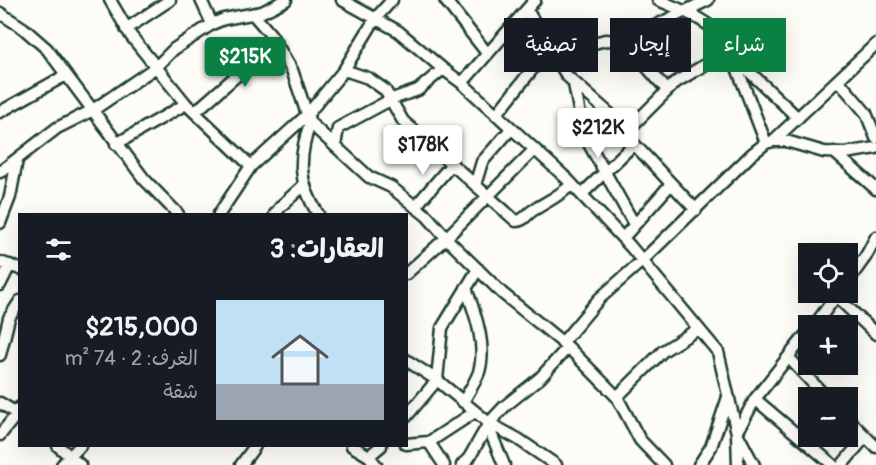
<!DOCTYPE html>
<html lang="ar">
<meta charset="utf-8">
<style>
body{margin:0;font-family:Pangolin,"Playpen Sans Arabic",sans-serif;background:#20242c;color:#f1f3f6;direction:rtl;height:100vh;display:flex;flex-direction:column;font-size:22px;white-space:nowrap}
*{box-sizing:border-box;margin:0}
p{font-size:20px;color:#9ea1a6}
.icon{flex:none;width:33px;height:33px;fill:none;stroke:currentColor;stroke-width:2;stroke-linecap:round;stroke-linejoin:round}
.map{position:relative;flex:1;overflow:hidden;direction:ltr}
.drawer{position:absolute;left:18px;top:213px;width:390px;height:234px;display:flex;flex-direction:column;background:#171b24;border-radius:0px;box-shadow:0 6px 24px #0002;direction:rtl}
.drawer>*{flex:none}
.banner{position:absolute;left:426px;top:18px;width:360px;height:54px;direction:rtl;display:flex;gap:12px}
.controls{position:absolute;left:798px;top:243px;display:grid;gap:12px}
.controls a{display:grid;place-items:center;width:60px;height:60px;border-radius:0px;background:#171b24;box-shadow:0 6px 24px #0002;font-size:30px}
.price{position:absolute;translate:-50% -51px;padding:0 14px;border-radius:6px;background:#fff;color:#222;font-size:20px;line-height:39px;filter:drop-shadow(0 2px 3px #0008)}
.price::after{content:'';position:absolute;left:50%;top:36px;width:18px;height:14px;margin-left:-9px;background:inherit;clip-path:polygon(0 0,100% 0,50% 100%)}
.price.selected{background:#0b8043;color:#fff}
ul{padding:0;list-style:none}
li{display:flex;align-items:center;gap:18px;height:150px;padding:0 24px}
li span{display:grid;place-items:center;flex:none;width:168px;height:120px;border-radius:0px;color:#555}
li>.icon{margin-inline-start:auto}
span .icon{width:72px;height:72px;fill:#fffc;stroke-width:1}
li b{font-size:26px}
h2{display:flex;justify-content:space-between;align-items:center;height:72px;padding:0 24px;font-size:26px}
.pill{padding:0 21px;border-radius:0px;background:#171b24;box-shadow:0 6px 24px #0002;font-size:21px;line-height:54px}
.pill.selected{background:#0b8043;color:#fff}
.map>svg:first-child{display:block}
</style>
<div class="map">
<svg width="876" height="465" viewBox="0 0 876 465">
<rect width="100%" height="100%" fill="#fdfcf7"/>
<filter id="ink" filterUnits="userSpaceOnUse"><feTurbulence type="fractalNoise" baseFrequency=".0167" numOctaves="2"/><feDisplacementMap in="SourceGraphic" scale="12" xChannelSelector="R" yChannelSelector="G"/><feConvolveMatrix kernelMatrix="1 2 1 2 8 2 1 2 1" color-interpolation-filters="sRGB"/></filter>
<g filter="url(#ink)">
<g fill="none" stroke-linecap="round" stroke-linejoin="round">
<g stroke="#1f3d34" stroke-width="15">
<path id="street" d="M 110,0 L 131,36 L 186,104 L 251,166
M 201,0 L 212,24
M 342,0 L 398,31 L 443,69 L 462,83 L 566,178 L 630,246 L 718,352 L 737,433 L 754,465
M 445,0 L 487,53
M 658,0 C 684,11 709,20 727,42 L 766,143
M 527,10 L 567,76 L 611,115 L 634,144 L 696,210
M 0,13 L 23,28 L 47,49 L 144,179 L 178,214
M 253,14 L 271,35 L 292,70 L 310,123 L 369,177 L 391,187 L 427,216 L 450,242 L 502,293 L 568,347 L 617,397 L 640,440 L 664,465
M 126,29 L 170,0
M 624,41 L 667,90
M 735,58 L 798,118
M 344,70 L 368,78 L 385,90 L 403,121 L 516,221 C 524,221 526,215 532,211 C 546,202 560,196 572,184
M 838,80 L 866,113 L 876,138
M 462,83 L 535,0
M 574,84 L 584,135 L 634,224
M 0,112 L 66,75
M 195,112 L 275,42
M 496,115 L 542,57 L 551,50 L 591,44 L 605,40 L 624,41 L 708,0
M 310,123 C 298,159 298,182 318,214
M 625,133 L 676,82 L 730,50
M 773,141 L 876,44
M 116,144 L 186,104
M 335,146 L 338,128 L 392,99 L 418,90 L 443,69
M 834,152 L 876,189
M 0,172 L 57,128 L 93,110 L 156,67 L 174,49 L 212,24 L 224,19 L 262,12 L 286,0
M 475,185 L 482,162 L 511,129
M 582,194 L 634,144
M 415,207 L 452,164
M 219,214 L 251,166 L 307,115 L 344,70 L 375,19 L 392,0
M 275,214 L 282,205 L 303,186
M 0,223 L 10,197 L 17,160
M 623,238 L 671,184
M 0,262 L 20,269
M 406,274 L 446,238 L 534,150
M 848,281 L 866,256 L 876,237
M 0,285 L 10,265
M 836,296 L 876,334
M 814,326 L 839,292
M 562,343 L 599,299 L 643,260 L 752,154 L 766,143 L 773,141 L 786,141 L 824,152 L 845,153 L 876,148
M 0,355 L 9,318 L 20,301
M 789,358 L 827,398
M 406,360 L 437,380 L 489,423 L 518,439 L 556,465
M 617,397 L 663,351 L 698,329
M 755,399 L 833,465
M 463,402 C 468,393 475,383 479,372 C 487,346 475,313 466,288
M 0,403 L 20,415
M 406,417 L 437,380 L 442,328 L 478,269
M 848,419 L 876,447
M 488,426 L 504,465
M 0,435 L 17,414 L 20,407
M 429,442 L 444,465
M 406,444 L 429,442 L 475,412
M 58,446 L 80,465
M 352,446 L 369,456 L 376,465
M 369,456 L 381,446
M 62,465 L 80,446
M 241,465 L 255,446
M 462,465 L 469,458 L 489,423 L 505,406 L 540,378 L 568,347
M 699,465 L 711,447 L 728,397
M 738,465 L 737,433 L 755,399 L 808,332
M 842,465 L 865,437"/>
</g>
<use href="#street" stroke="#fdfcf7" stroke-width="10"/>
</g>
</g>
</svg>
<div class="controls">
<a><svg class="icon" aria-label="locate" viewBox="0 0 24 24"><circle cx="12" cy="12" r="6"/><path d="M12 2v4M12 18v4M2 12h4M18 12h4"/></svg></a>
<a>+</a>
<a>−</a>
</div>
<b class="price selected" style="left:245px;top:88px">$215K</b>
<b class="price" style="left:598px;top:159px">$212K</b>
<b class="price" style="left:423px;top:176px">$178K</b>
<div class="banner">
<a class="pill selected">شراء</a>
<a class="pill">إيجار</a>
<a class="pill">تصفية</a>
</div>
<section class="drawer">
<h2>العقارات: 3<svg class="icon" aria-label="filters" viewBox="0 0 24 24"><path d="M4 7h16M4 17h16"/><circle cx="9" cy="7" r="2"/><circle cx="15" cy="17" r="2"/></svg></h2>
<ul>
<li><span style="background:linear-gradient(#bfe0f5 70%,#9aa5b1 0)"><svg class="icon" aria-label="home" viewBox="0 0 24 24"><path d="M3 11l9-7 9 7M6 9v11h12V9"/></svg></span><div><b>$215,000</b><p>الغرف: 2 · 74 m²</p><p>شقة</p></div></li>
</ul>
</section>
</div>
